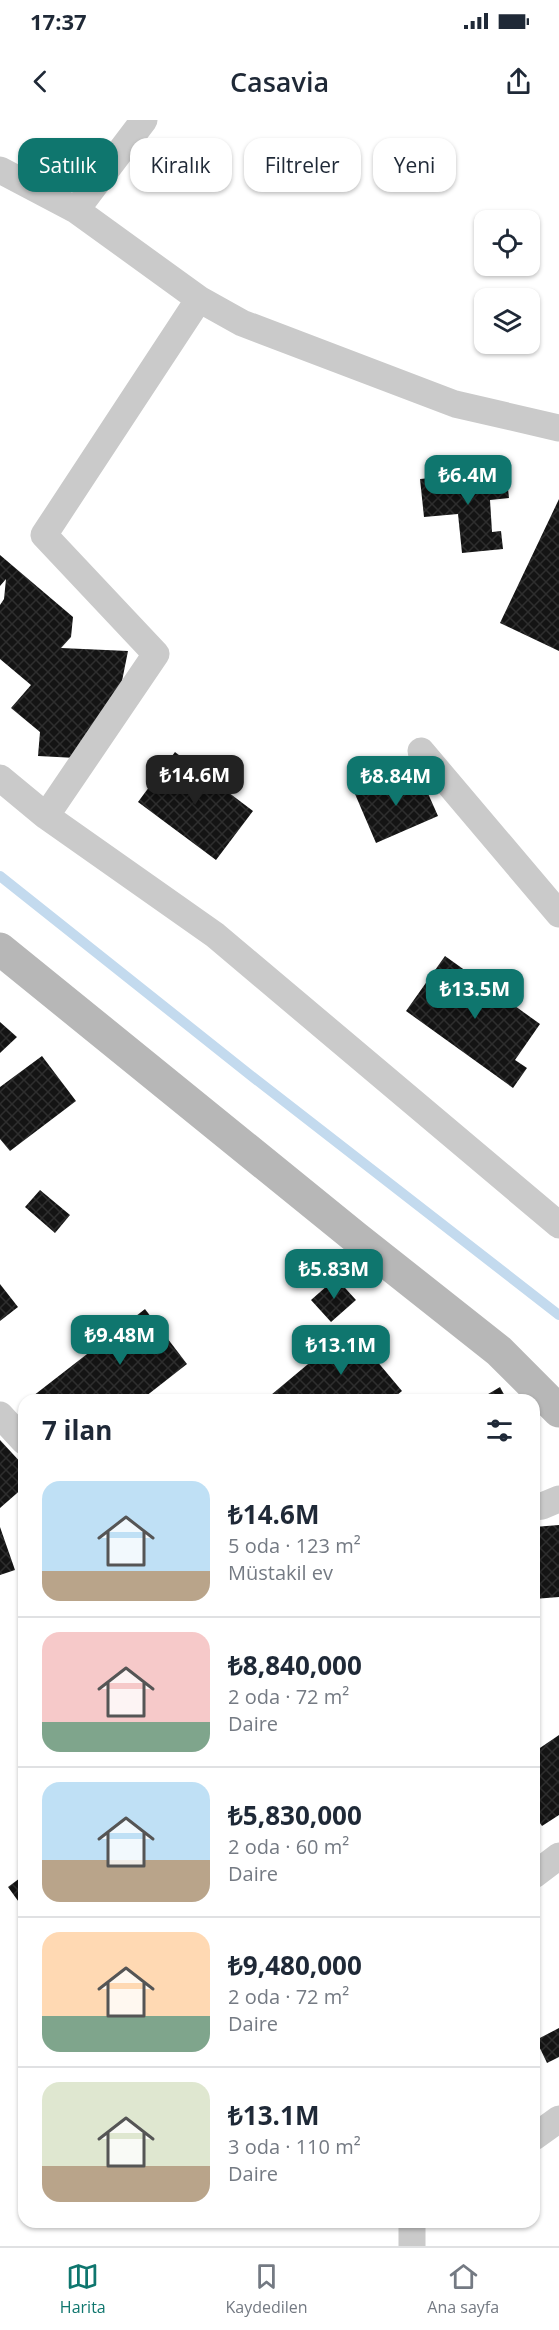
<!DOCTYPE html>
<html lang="tr">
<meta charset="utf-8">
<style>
body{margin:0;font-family:"Open Sans",sans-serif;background:#f6f6f7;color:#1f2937;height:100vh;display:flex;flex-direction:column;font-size:22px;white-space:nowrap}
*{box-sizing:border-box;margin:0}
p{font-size:20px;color:#747a83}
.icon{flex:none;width:33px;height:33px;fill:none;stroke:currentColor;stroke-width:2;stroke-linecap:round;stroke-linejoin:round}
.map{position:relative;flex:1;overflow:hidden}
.details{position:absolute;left:18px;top:1274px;width:522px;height:834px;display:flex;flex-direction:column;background:#fff;border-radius:18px;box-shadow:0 2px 4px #0004}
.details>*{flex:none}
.top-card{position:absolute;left:18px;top:18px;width:524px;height:54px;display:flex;gap:12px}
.fabs{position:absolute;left:474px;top:90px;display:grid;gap:12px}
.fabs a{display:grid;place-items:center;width:66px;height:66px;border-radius:12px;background:#fff;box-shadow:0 2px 4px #0004;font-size:30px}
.price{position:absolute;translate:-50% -51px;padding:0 14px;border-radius:12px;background:#0f766e;color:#fff;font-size:20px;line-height:39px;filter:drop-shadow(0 2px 3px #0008)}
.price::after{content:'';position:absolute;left:50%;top:36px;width:18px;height:14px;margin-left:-9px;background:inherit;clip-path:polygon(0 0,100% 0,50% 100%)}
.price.current{background:#222;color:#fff}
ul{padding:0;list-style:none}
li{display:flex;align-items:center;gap:18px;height:150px;padding:0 24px}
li+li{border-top:2px solid #e0e1e3}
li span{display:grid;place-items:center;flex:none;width:168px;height:120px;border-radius:18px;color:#555}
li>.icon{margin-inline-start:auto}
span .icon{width:72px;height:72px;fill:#fffc;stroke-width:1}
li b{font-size:26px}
h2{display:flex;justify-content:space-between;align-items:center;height:72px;padding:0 24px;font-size:26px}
.tag{padding:0 21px;border-radius:18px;background:#fff;box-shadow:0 2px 4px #0004;font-size:21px;line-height:54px}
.tag.current{background:#0f766e;color:#fff}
.status{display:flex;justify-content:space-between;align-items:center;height:42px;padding:0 30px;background:#fff;direction:ltr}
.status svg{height:16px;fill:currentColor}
header{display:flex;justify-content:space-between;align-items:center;height:78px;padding:0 24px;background:#fff;font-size:27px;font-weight:600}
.tab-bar{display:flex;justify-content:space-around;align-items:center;height:84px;border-top:2px solid #e0e1e3;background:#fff;font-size:16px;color:#747a83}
.tab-bar a{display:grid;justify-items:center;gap:3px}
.tab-bar .current{color:#0f766e}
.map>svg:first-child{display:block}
</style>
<div class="status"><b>17:37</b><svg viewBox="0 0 49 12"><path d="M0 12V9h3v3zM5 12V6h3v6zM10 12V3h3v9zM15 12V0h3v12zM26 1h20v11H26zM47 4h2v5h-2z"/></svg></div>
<header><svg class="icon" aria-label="back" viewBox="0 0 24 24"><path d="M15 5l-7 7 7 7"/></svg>Casavia<svg class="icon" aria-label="share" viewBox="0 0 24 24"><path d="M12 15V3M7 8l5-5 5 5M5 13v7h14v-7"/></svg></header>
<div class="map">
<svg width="559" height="2126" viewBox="0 0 559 2126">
<defs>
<pattern id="building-cross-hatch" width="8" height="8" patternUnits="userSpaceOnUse" patternTransform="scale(1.5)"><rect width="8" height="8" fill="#141414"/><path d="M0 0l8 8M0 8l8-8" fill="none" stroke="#2e2e2e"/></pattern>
</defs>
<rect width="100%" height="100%" fill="#fff"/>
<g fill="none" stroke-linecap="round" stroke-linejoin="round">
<path stroke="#c3daee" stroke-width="10" d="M 0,756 L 254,958 L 559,1195"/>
</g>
<path fill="url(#building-cross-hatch)" d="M 506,351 L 509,378 L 490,380 L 492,412 L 501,411 L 503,429 L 462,433 L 458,394 L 424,397 L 420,359 Z
M 559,379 L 559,531 L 500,503 Z
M 0,435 L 73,497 L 71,517 L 61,528 L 128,531 L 116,591 L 76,638 L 38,636 L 40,612 L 11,588 L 31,565 L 0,539 L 0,485 L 4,479 L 6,459 L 0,466 Z
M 175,632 L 253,691 L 216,740 L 138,682 Z
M 418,651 L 438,696 L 376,723 L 355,674 L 377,665 L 378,668 Z
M 445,836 L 540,904 L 515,940 L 527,948 L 513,968 L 406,891 Z
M 0,902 L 17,917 L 0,933 Z
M 42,936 L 76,981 L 10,1031 L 0,1019 L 0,967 Z
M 40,1070 L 70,1095 L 55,1113 L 25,1087 Z
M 336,1158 L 356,1180 L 331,1202 L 311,1180 Z
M 0,1164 L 18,1187 L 0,1201 Z
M 145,1189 L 187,1244 L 141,1280 L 36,1280 L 33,1276 Z
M 350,1209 L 402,1271 L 391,1280 L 275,1280 L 271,1275 Z
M 500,1267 L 507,1280 L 478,1280 Z
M 0,1320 L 24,1346 L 24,1367 L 0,1388 Z
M 559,1405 L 559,1477 L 534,1479 L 534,1407 Z
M 0,1407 L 15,1450 L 0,1455 Z
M 559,1615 L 559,1695 L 542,1706 L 534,1695 L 534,1632 Z
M 24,1755 L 24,1783 L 21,1785 L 8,1767 Z
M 559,1908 L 559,1937 L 547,1943 L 536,1920 Z"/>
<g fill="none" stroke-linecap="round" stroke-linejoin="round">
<path stroke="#cacaca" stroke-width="27" d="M 0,50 L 76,90 L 199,179 L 242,203 L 455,284 L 559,308
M 76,90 L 144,0
M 421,631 L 559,794
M 0,658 L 46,696 L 215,815 L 559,1105
M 46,696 L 156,534 L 44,415 L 199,179
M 0,1295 L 24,1321
M 534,1387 L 542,1386 L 559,1379
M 534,1755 L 559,1736
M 534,2017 L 559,1999
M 412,2126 L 412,2102"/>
<path stroke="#b7b7b7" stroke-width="33" d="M 0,829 L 355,1117 L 499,1231 L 559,1291"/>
</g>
</svg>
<div class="fabs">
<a><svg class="icon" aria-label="locate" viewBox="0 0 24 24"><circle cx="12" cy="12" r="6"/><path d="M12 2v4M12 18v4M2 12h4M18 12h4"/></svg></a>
<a><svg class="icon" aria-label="layers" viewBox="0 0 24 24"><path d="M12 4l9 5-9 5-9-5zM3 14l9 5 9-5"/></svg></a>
</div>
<b class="price" style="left:468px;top:386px">₺6.4M</b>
<b class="price current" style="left:195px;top:686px">₺14.6M</b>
<b class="price" style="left:396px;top:687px">₺8.84M</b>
<b class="price" style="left:475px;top:900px">₺13.5M</b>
<b class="price" style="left:334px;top:1180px">₺5.83M</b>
<b class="price" style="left:120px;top:1246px">₺9.48M</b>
<b class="price" style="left:341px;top:1256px">₺13.1M</b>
<div class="top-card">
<a class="tag current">Satılık</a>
<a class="tag">Kiralık</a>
<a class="tag">Filtreler</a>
<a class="tag">Yeni</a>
</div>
<section class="details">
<h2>7 ilan<svg class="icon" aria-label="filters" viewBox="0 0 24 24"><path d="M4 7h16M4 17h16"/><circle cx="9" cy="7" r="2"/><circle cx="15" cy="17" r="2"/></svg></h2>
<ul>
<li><span style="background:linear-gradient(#bfe0f5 75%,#b9a48a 0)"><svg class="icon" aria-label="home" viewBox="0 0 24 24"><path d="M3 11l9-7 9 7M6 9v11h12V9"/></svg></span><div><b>₺14.6M</b><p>5 oda · 123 m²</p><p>Müstakil ev</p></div></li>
<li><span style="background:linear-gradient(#f6c9c9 75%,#7fa58c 0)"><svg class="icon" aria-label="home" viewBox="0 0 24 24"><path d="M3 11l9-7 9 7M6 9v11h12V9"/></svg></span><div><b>₺8,840,000</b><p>2 oda · 72 m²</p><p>Daire</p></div></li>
<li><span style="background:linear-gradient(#bfe0f5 65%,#b9a48a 0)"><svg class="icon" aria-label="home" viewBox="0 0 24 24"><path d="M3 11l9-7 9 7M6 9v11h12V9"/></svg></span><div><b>₺5,830,000</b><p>2 oda · 60 m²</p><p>Daire</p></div></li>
<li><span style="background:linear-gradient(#ffd9b3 70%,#7fa58c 0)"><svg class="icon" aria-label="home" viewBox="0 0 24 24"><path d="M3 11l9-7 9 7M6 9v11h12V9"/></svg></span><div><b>₺9,480,000</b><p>2 oda · 72 m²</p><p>Daire</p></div></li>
<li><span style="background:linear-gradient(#dfe7d0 70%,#b9a48a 0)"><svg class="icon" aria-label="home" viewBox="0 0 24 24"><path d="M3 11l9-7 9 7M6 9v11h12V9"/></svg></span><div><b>₺13.1M</b><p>3 oda · 110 m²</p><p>Daire</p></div></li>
</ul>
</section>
</div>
<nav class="tab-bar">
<a class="current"><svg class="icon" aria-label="map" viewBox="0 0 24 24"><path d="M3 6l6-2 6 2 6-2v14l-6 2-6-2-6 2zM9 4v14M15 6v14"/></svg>Harita</a>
<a><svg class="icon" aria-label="saved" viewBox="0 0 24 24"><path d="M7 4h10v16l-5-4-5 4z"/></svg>Kaydedilen</a>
<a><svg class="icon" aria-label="home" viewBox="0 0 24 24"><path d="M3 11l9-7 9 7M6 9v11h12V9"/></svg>Ana sayfa</a>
</nav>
